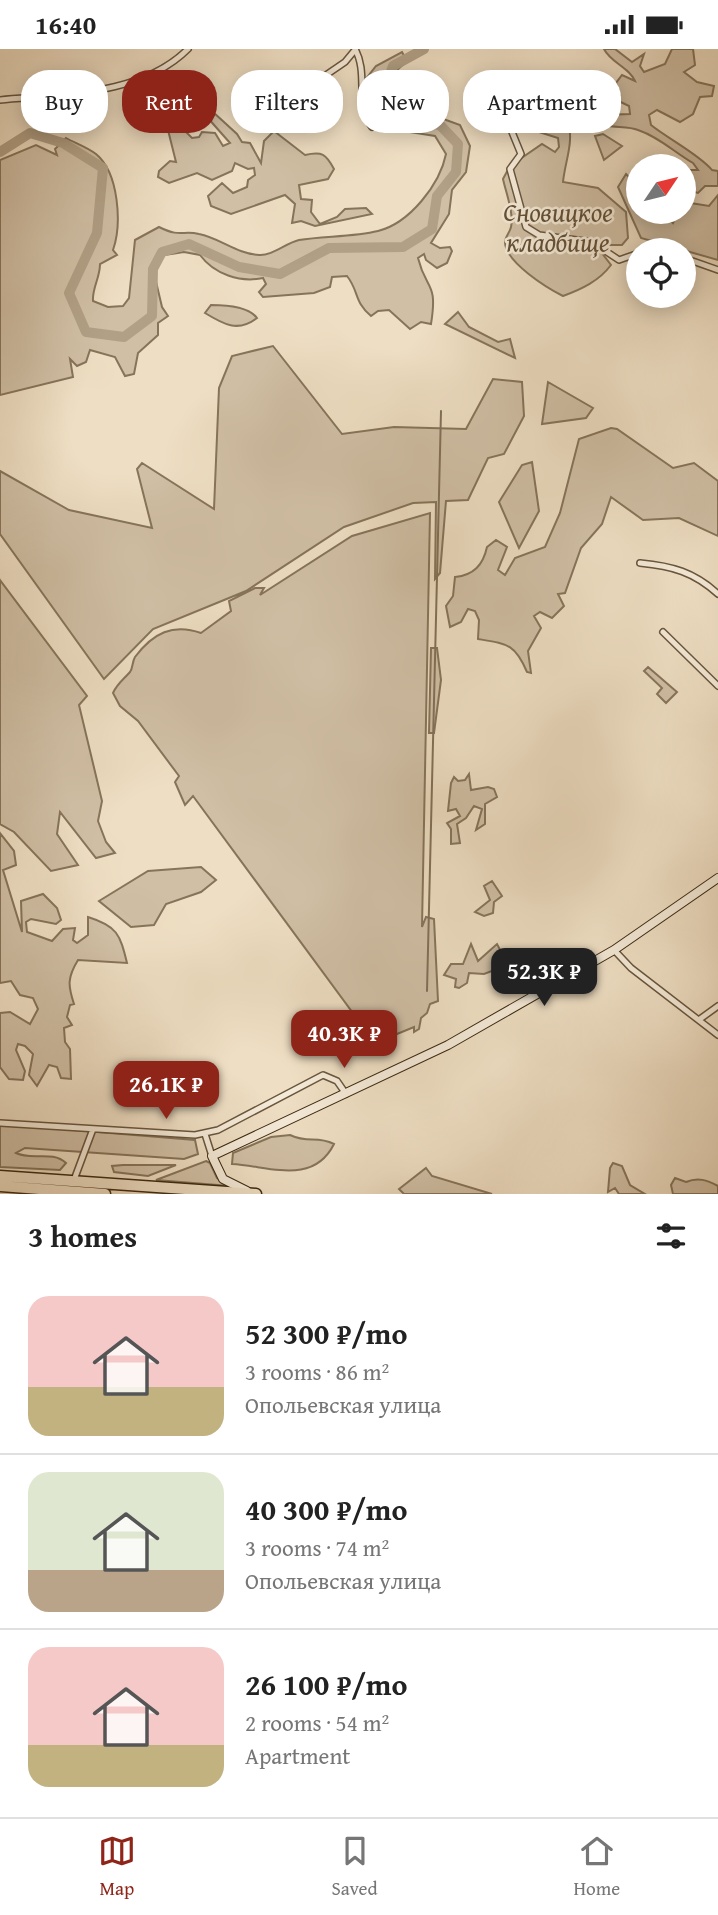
<!DOCTYPE html>
<meta charset="utf-8">
<style>
body{margin:0;font-family:"Gentium Book Plus",serif;background:#f6f6f6;color:#222;height:100vh;display:flex;flex-direction:column;font-size:26px;white-space:nowrap}
*{box-sizing:border-box;margin:0}
p{font-size:23px;color:#767676}
.icon{flex:none;width:38px;height:38px;fill:none;stroke:currentColor;stroke-width:2;stroke-linecap:round;stroke-linejoin:round}
.map{position:relative;height:1145px;overflow:hidden}
.drawer{display:flex;flex-direction:column;background:#fff;flex:1}
.drawer>*{flex:none}
.top-card{position:absolute;left:21px;top:21px;width:677px;height:63px;display:flex;gap:14px}
.needle{width:46px;rotate:55deg}
.fabs{position:absolute;left:626px;top:105px;display:grid;gap:14px}
.fabs a{display:grid;place-items:center;width:70px;height:70px;border-radius:50%;background:#fff;box-shadow:0 4px 18px #0003;font-size:35px}
.price{position:absolute;translate:-50% -60px;padding:0 16px;border-radius:14px;background:#8f2418;color:#fff;font-size:23px;line-height:46px;filter:drop-shadow(0 2px 4px #0008)}
.price::after{content:'';position:absolute;left:50%;top:42px;width:21px;height:16px;margin-left:-10px;background:inherit;clip-path:polygon(0 0,100% 0,50% 100%)}
.price.on{background:#222;color:#fff}
ul{padding:0;list-style:none}
li{display:flex;align-items:center;gap:21px;height:175px;padding:0 28px}
li+li{border-top:2px solid #e0e0e0}
li span{display:grid;place-items:center;flex:none;width:196px;height:140px;border-radius:21px;color:#555}
li>.icon{margin-inline-start:auto}
span .icon{width:84px;height:84px;fill:#fffc;stroke-width:1}
li b{font-size:30px}
h2{display:flex;justify-content:space-between;align-items:center;height:84px;padding:0 28px;font-size:30px}
.chip{padding:0 24px;border-radius:28px;background:#fff;box-shadow:0 4px 18px #0003;font-size:24px;line-height:63px}
.chip.on{background:#8f2418;color:#fff}
.status{display:flex;justify-content:space-between;align-items:center;height:49px;padding:0 35px;background:#fff;direction:ltr}
.status svg{height:19px;fill:currentColor}
.tab-bar{display:flex;justify-content:space-around;align-items:center;height:98px;border-top:2px solid #e0e0e0;background:#fff;font-size:19px;color:#767676}
.tab-bar a{display:grid;justify-items:center;gap:4px}
.tab-bar .on{color:#8f2418}
.map>svg:first-child{display:block}
</style>
<div class="status"><b>16:40</b><svg viewBox="0 0 49 12"><path d="M0 12V9h3v3zM5 12V6h3v6zM10 12V3h3v9zM15 12V0h3v12zM26 1h20v11H26zM47 4h2v5h-2z"/></svg></div>
<div class="map">
<svg width="718" height="1145" viewBox="0 0 718 1145">
<rect width="100%" height="100%" fill="#eedec3"/>
<filter id="stains"><feTurbulence type="fractalNoise" baseFrequency=".00286" numOctaves="4"/><feColorMatrix values="0 0 0 0 .2 0 0 0 0 .09 0 0 0 0 .02 0 0 0 .5 -.17"/></filter>
<radialGradient id="worn" r=".72"><stop offset=".6" stop-color="#630" stop-opacity="0"/><stop offset="1" stop-color="#630" stop-opacity=".3"/></radialGradient>
<path fill="#d0bfa5" stroke="#86745a" stroke-width="2" d="M 604,0 L 615,0 L 632,13 L 644,5 L 640,17 L 644,23 L 665,15 L 672,0 L 693,0 L 695,16 L 684,23 L 697,33 L 714,37 L 712,47 L 700,48 L 693,65 L 680,73 L 657,61 L 649,66 L 651,76 C 667,89 700,106 712,121 L 718,122 L 718,137 L 705,137 L 698,144 L 684,140 L 684,121 L 698,121 L 693,114 C 674,103 659,88 638,81 C 628,77 615,79 604,76 L 602,66 L 630,65 L 629,57 L 608,47 L 620,46 L 616,34 L 622,26 L 635,32 C 629,18 611,14 604,0 Z
M 402,3 L 407,12 L 396,22 L 379,63 L 372,57 L 365,31 L 376,17 Z
M 566,45 L 586,51 L 592,63 L 578,69 L 562,62 L 557,49 Z
M 213,63 L 237,85 L 242,93 L 250,94 L 261,114 L 264,92 L 274,82 L 305,106 C 322,102 326,105 334,120 L 328,130 L 299,136 L 301,150 L 312,151 L 311,163 L 320,175 L 337,168 L 345,160 L 366,159 L 372,165 L 315,177 L 301,172 L 292,174 L 295,155 L 285,146 L 231,165 L 211,157 L 208,147 L 222,134 L 233,144 L 247,138 L 248,131 L 255,126 L 254,119 L 248,120 L 235,114 L 232,122 L 212,131 L 197,124 L 169,134 L 158,128 L 159,122 L 170,112 L 176,113 L 168,81 L 176,73 L 192,89 L 199,88 L 202,83 L 215,84 L 223,97 L 230,94 L 207,68 Z
M 427,64 L 460,76 L 470,97 L 466,123 L 452,141 L 449,165 L 431,194 L 440,199 L 450,198 L 452,202 L 447,214 L 437,219 L 426,211 L 424,205 L 418,209 C 426,242 438,232 431,275 L 421,273 L 410,280 L 389,261 L 378,262 L 371,267 C 354,253 359,242 347,227 L 332,228 L 330,238 L 314,244 L 263,248 L 259,243 L 266,235 L 263,229 C 240,234 214,225 200,206 L 184,203 L 165,206 L 162,203 L 153,220 L 162,258 L 168,267 L 158,274 L 158,286 L 138,304 L 134,325 L 125,327 L 115,308 L 90,301 L 86,313 L 77,317 L 70,310 L 73,328 L 0,346 L 0,111 L 36,96 L 57,106 L 55,100 L 66,89 C 75,94 87,98 96,105 C 119,124 122,175 113,201 L 117,206 L 100,215 C 100,229 92,239 93,252 L 108,258 L 123,257 L 129,249 L 135,191 L 159,178 C 181,189 182,181 199,185 C 220,189 237,205 259,206 C 272,207 286,194 299,191 C 324,187 353,188 378,182 C 410,174 440,135 446,105 L 435,87 L 410,83 L 381,69 L 384,66 L 395,73 Z
M 545,70 L 569,76 C 573,96 565,113 563,133 L 598,139 L 626,163 L 628,189 L 622,196 L 602,196 L 598,199 L 611,216 C 599,232 582,240 563,247 C 547,239 505,213 505,193 C 505,188 510,183 511,178 C 514,164 506,144 503,130 L 510,117 L 542,95 L 555,103 L 559,98 L 558,89 L 536,82 L 538,72 Z
M 603,85 L 622,97 L 604,111 L 595,87 Z
M 626,125 L 636,135 L 632,151 L 639,149 L 639,163 L 662,163 L 673,174 L 678,163 L 684,163 L 684,153 L 709,157 L 718,146 L 718,211 L 641,189 L 618,138 Z
M 211,256 C 225,256 248,257 257,269 C 238,284 223,275 205,264 Z
M 458,263 L 469,278 L 498,293 L 510,290 L 515,309 L 445,275 Z
M 273,297 L 342,385 L 394,378 L 466,380 L 493,330 L 522,333 L 524,367 L 504,405 L 488,409 L 468,451 L 446,452 L 440,524 L 435,530 L 436,453 L 413,454 L 344,478 L 246,542 L 153,580 L 104,630 L 0,485 L 0,422 L 69,461 L 152,479 L 137,420 L 142,414 L 214,460 L 219,339 L 232,307 Z
M 548,333 L 593,359 L 586,369 L 542,375 Z
M 611,379 L 617,380 L 673,419 L 694,414 L 718,432 L 718,487 L 679,469 L 643,471 L 611,448 L 602,475 L 581,499 L 565,544 L 558,545 L 564,557 L 552,569 L 540,563 L 534,567 L 541,579 L 528,602 L 531,624 L 527,623 C 515,595 508,595 478,590 L 479,571 L 475,562 L 468,560 L 461,573 L 450,578 L 446,557 L 453,547 L 455,528 C 474,526 483,516 487,498 L 496,491 L 507,498 L 498,521 L 505,526 L 515,509 L 545,498 L 560,464 L 579,390 Z
M 532,413 L 539,462 L 519,499 L 499,453 L 522,416 Z
M 430,464 L 422,878 L 426,868 L 434,870 L 438,952 L 430,955 L 427,964 L 421,969 L 419,980 L 414,983 L 414,978 L 375,994 L 193,747 L 185,756 L 175,733 L 179,727 L 138,672 L 120,657 L 113,644 C 117,635 123,631 130,623 C 133,619 132,613 135,608 C 153,584 173,574 201,584 L 231,562 L 229,552 L 255,539 L 264,539 L 260,546 L 352,487 Z
M 0,531 L 87,647 L 79,656 L 102,752 L 98,772 L 106,793 L 115,804 L 96,809 L 60,763 L 57,785 L 78,816 L 51,822 L 14,783 L 0,775 Z
M 431,599 L 437,599 L 441,631 L 434,684 L 429,684 Z
M 648,618 L 677,643 L 666,654 L 657,645 L 662,639 L 644,622 Z
M 469,725 L 471,741 L 488,738 L 494,740 L 497,748 L 485,755 L 485,775 L 476,781 L 482,760 L 474,757 L 466,769 L 457,775 L 460,794 L 451,795 L 451,780 L 447,774 L 460,767 L 456,760 L 448,762 L 451,734 L 454,728 L 458,732 L 465,731 Z
M 0,784 L 14,802 L 16,816 L 3,821 L 22,883 L 21,852 L 43,845 L 57,859 L 61,871 L 56,875 L 31,870 L 26,873 L 27,883 L 52,892 L 63,880 L 75,879 L 73,891 L 77,894 L 88,886 L 88,868 C 117,877 120,885 127,914 L 78,911 C 67,929 68,937 74,955 L 70,956 L 67,968 L 72,976 L 64,979 L 65,993 L 70,1000 L 71,1030 L 61,1029 L 57,1018 L 49,1016 L 37,1037 L 29,1026 L 33,1005 L 25,997 L 18,995 L 16,1001 L 25,1022 L 23,1031 L 9,1030 L 0,1018 L 0,964 L 10,963 L 30,975 L 38,960 L 33,949 L 20,946 L 11,932 L 0,934 Z
M 201,818 L 216,831 L 201,843 L 166,855 L 154,876 L 131,878 L 99,852 L 148,822 Z
M 492,832 L 502,847 L 494,853 L 493,864 L 484,867 L 475,863 L 490,851 L 484,837 Z
M 471,895 L 478,912 L 497,895 L 508,916 L 484,925 L 469,924 L 467,934 L 459,939 L 455,938 L 456,930 L 444,926 L 451,915 L 463,915 Z
M 0,1075 L 195,1091 L 198,1105 L 184,1110 L 25,1099 L 16,1104 C 32,1112 52,1101 66,1114 L 60,1121 L 0,1118 Z
M 290,1086 C 309,1095 316,1086 334,1095 C 313,1137 269,1117 232,1115 L 233,1104 L 271,1088 Z
M 206,1112 L 210,1114 L 217,1129 L 230,1137 L 156,1131 Z
M 613,1114 L 622,1117 L 630,1136 L 645,1145 L 619,1145 L 615,1139 L 608,1143 L 610,1119 Z
M 123,1116 L 176,1116 L 148,1127 L 114,1123 L 112,1117 Z
M 426,1119 L 432,1127 L 492,1145 L 404,1145 L 399,1140 Z
M 675,1129 L 686,1133 C 698,1128 707,1131 718,1137 L 718,1145 L 673,1145 L 671,1136 Z"/>
<g fill="none" stroke-linecap="round" stroke-linejoin="round">
<path stroke="#827057" stroke-width="2" d="M 427,942 L 441,362"/>
<path stroke="#b1a086" stroke-width="10" d="M 0,103 L 30,84 L 63,94 L 103,119 L 97,184 L 69,244 L 86,283 L 124,288 L 152,267 L 153,220 L 162,203 L 189,195 L 239,218 L 280,225 L 329,199 L 403,198 L 432,180 L 437,147 L 456,123 L 458,95 L 440,76 L 395,69 L 382,62 L 382,48 L 393,17 L 424,0"/>
<g stroke="#68563d" stroke-width="8">
<path id="street" d="M 355,0 C 369,25 354,54 372,78
M 0,51 C 62,45 141,47 188,0
M 298,60 L 321,39 L 326,26 L 345,13 L 355,1
M 512,83 L 521,105 L 510,120 L 526,178 L 539,186 L 592,193 L 619,211 L 639,204
M 684,209 L 718,221
M 640,514 C 672,517 694,523 718,545
M 663,583 L 718,637
M 614,901 L 631,919 L 718,986
M 700,970 L 718,957
M 0,1074 L 195,1086 L 218,1081 L 323,1026 L 337,1032 L 346,1045
M 205,1085 L 212,1107
M 74,1131 L 93,1080"/>
</g>
<g stroke="#3c2910" stroke-width="10">
<path id="secondary" d="M 247,1142 L 223,1130 L 212,1107 L 448,996 L 614,901 L 718,829"/>
</g>
<g stroke="#3c2910" stroke-width="13">
<path id="highway" d="M 0,1127 L 256,1145
M 0,1137 L 105,1145"/>
</g>
<use href="#street" stroke="#f4ead8" stroke-width="5"/>
<use href="#secondary" stroke="#f4ead8" stroke-width="8"/>
<use href="#highway" stroke="#eedec3" stroke-width="10"/>
</g>
<g text-anchor="middle" stroke-width="5" stroke-linejoin="round" paint-order="stroke">
<g font-size="26" font-style="italic" fill="#614e35" stroke="#f4ead8">
<text x="558" y="172">Сновицкое<tspan x="558" dy="30">кладбище</tspan></text>
</g>
</g>
<rect width="100%" height="100%" filter="url(#stains)"/>
<rect width="100%" height="100%" fill="url(#worn)"/>
</svg>
<div class="fabs">
<a><svg class="needle" viewBox="-14 -14 28 28"><path d="M0-13l5 13h-10z" fill="#e53935"/><path d="M0 13l5-13h-10z" fill="#767676"/></svg></a>
<a><svg class="icon" aria-label="locate" viewBox="0 0 24 24"><circle cx="12" cy="12" r="6"/><path d="M12 2v4M12 18v4M2 12h4M18 12h4"/></svg></a>
</div>
<b class="price on" style="left:544px;top:959px">52.3K ₽</b>
<b class="price" style="left:344px;top:1021px">40.3K ₽</b>
<b class="price" style="left:166px;top:1072px">26.1K ₽</b>
<div class="top-card">
<a class="chip">Buy</a>
<a class="chip on">Rent</a>
<a class="chip">Filters</a>
<a class="chip">New</a>
<a class="chip">Apartment</a>
</div>
</div>
<section class="drawer">
<h2>3 homes<svg class="icon" aria-label="filters" viewBox="0 0 24 24"><path d="M4 7h16M4 17h16"/><circle cx="9" cy="7" r="2"/><circle cx="15" cy="17" r="2"/></svg></h2>
<ul>
<li><span style="background:linear-gradient(#f6c9c9 65%,#c2b280 0)"><svg class="icon" aria-label="home" viewBox="0 0 24 24"><path d="M3 11l9-7 9 7M6 9v11h12V9"/></svg></span><div><b>52 300 ₽/mo</b><p>3 rooms · 86 m²</p><p>Опольевская улица</p></div></li>
<li><span style="background:linear-gradient(#dfe7d0 70%,#b9a48a 0)"><svg class="icon" aria-label="home" viewBox="0 0 24 24"><path d="M3 11l9-7 9 7M6 9v11h12V9"/></svg></span><div><b>40 300 ₽/mo</b><p>3 rooms · 74 m²</p><p>Опольевская улица</p></div></li>
<li><span style="background:linear-gradient(#f6c9c9 70%,#c2b280 0)"><svg class="icon" aria-label="home" viewBox="0 0 24 24"><path d="M3 11l9-7 9 7M6 9v11h12V9"/></svg></span><div><b>26 100 ₽/mo</b><p>2 rooms · 54 m²</p><p>Apartment</p></div></li>
</ul>
</section>
<nav class="tab-bar">
<a class="on"><svg class="icon" aria-label="map" viewBox="0 0 24 24"><path d="M3 6l6-2 6 2 6-2v14l-6 2-6-2-6 2zM9 4v14M15 6v14"/></svg>Map</a>
<a><svg class="icon" aria-label="saved" viewBox="0 0 24 24"><path d="M7 4h10v16l-5-4-5 4z"/></svg>Saved</a>
<a><svg class="icon" aria-label="home" viewBox="0 0 24 24"><path d="M3 11l9-7 9 7M6 9v11h12V9"/></svg>Home</a>
</nav>
